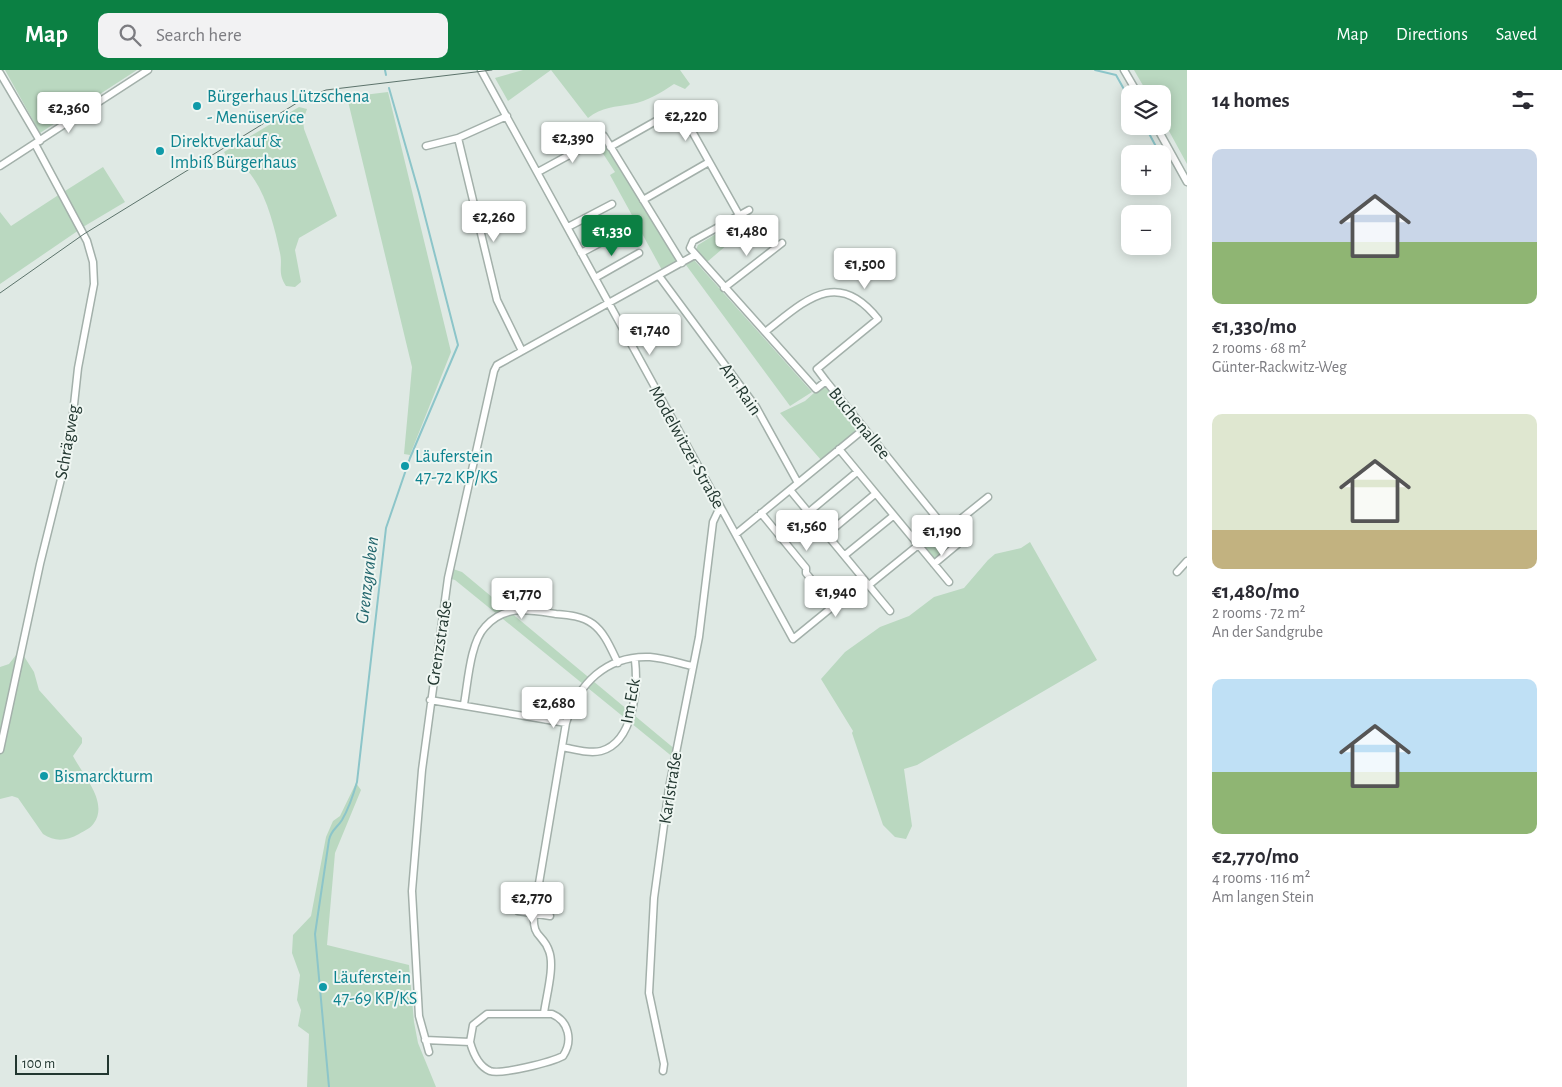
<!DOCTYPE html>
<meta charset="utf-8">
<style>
body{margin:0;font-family:"Alegreya Sans",sans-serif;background:#f2f2f3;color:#2b2b33;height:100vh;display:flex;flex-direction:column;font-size:19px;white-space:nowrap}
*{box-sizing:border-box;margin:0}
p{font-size:16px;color:#7c7c81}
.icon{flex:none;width:28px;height:28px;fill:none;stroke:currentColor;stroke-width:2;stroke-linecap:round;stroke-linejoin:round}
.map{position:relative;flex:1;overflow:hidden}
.side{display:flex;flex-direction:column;background:#fff;width:375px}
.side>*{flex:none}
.tools{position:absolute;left:1121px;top:15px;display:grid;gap:10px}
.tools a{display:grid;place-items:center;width:50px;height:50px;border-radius:10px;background:#fff;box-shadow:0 2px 12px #0003;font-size:25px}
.scale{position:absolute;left:15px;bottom:12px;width:94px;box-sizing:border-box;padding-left:5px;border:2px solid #223730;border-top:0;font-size:14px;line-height:18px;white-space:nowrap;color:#223730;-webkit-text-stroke:4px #eff6f2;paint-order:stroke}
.price{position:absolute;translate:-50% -42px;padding:0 11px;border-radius:5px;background:#fff;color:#222;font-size:16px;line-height:32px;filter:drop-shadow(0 1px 2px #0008)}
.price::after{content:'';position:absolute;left:50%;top:30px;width:15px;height:11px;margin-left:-8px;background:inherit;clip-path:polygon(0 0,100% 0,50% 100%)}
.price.selected{background:#0b8043;color:#fff}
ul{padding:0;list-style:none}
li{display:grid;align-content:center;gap:10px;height:265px;padding:0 25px}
li span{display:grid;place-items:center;height:155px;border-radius:10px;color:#555}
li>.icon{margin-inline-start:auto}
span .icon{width:90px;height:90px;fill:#fffc;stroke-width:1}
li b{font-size:21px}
h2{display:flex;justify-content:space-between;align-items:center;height:60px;padding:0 25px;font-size:21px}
header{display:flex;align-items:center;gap:30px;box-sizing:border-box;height:70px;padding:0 25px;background:#0b8043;color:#fff}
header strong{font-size:24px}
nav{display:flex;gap:28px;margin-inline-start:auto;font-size:18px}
.search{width:350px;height:45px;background:#f2f2f3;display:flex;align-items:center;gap:12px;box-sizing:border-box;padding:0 18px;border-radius:10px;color:#7c7c81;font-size:19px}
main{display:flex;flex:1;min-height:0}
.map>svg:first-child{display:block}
</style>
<header>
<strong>Map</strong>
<div class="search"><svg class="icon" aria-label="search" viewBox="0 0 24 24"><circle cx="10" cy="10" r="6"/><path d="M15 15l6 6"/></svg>Search here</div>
<nav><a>Map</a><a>Directions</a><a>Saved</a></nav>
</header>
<main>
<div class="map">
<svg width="1187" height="1017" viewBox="0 0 1187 1017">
<rect width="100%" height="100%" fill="#dfe9e4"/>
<path fill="#bad8c0" d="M 5,0 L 137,0 L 40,63 Z
M 523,0 L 680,0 L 690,14 L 685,19 L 674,14 C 661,23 647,31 632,34 C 615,37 602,37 588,48 L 551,0 L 508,31 L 495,8 Z
M 1134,0 L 1187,0 L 1187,94 L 1163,50 L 1162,24 L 1148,24 Z
M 388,22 L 451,282 L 410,385 L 404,384 L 412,297 L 347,27 Z
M 299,37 L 307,39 L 303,50 L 304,59 L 337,146 L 299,168 L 295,180 L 301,212 L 295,217 L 286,216 C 277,202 283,197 280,183 C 274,155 265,117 244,97 L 233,98 L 224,82 Z
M 606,76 L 676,188 L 677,192 L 662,200 L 610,105 L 615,102 L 600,79 Z
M 103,97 L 125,132 L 83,157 L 65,121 Z
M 60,124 L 79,160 L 0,214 L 0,142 L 11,156 Z
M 719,162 L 728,174 L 707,192 L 696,180 L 698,175 Z
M 694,190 L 812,322 L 790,336 L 686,195 Z
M 824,314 L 858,356 L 856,362 L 821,390 L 780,343 L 805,331 Z
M 940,461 L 945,461 L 954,472 L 953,476 L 936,489 L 933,489 L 923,478 L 924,474 Z
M 1030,472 L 1097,590 L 917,695 L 904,699 L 912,756 L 906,769 L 895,767 L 883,755 L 852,663 L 853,661 L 821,609 L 845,582 L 880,557 L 909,546 L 934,527 L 964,518 L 988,490 L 995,484 L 1021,478 Z
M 450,498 L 462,502 L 676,680 L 674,688 L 455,510 L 448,508 Z
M 20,580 L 34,602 L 39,620 L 82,668 L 82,673 L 73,686 C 82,704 109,732 94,753 C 91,758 84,761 79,764 C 66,771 55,772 43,764 L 18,728 L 12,726 L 0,729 L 0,597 L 9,594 Z
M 356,713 L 361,720 L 335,783 L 327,875 L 409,895 L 414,952 L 418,973 L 436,1017 L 307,1017 L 309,964 L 298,956 L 301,940 L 297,930 L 300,905 L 292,883 L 293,865 L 311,846 L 326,767 L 333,751 L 340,746 Z"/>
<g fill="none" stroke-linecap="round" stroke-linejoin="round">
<path stroke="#8cc5c9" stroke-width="2" d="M 385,0 L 386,5
M 1095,0 L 1116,5 L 1130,30
M 1145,56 L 1160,84
M 1162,88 L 1168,98
M 329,1017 L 315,864 L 329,770 C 331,760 337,758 342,750 C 349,738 353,726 357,712 L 386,458 L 410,388 L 458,275 L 419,123 L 389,18"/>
<g stroke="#a3b0aa" stroke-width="9">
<path id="minor" d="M 481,0 L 793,569 L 864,511
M 1124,0 L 1138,24
M 0,3 L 40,71
M 1156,56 L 1187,112
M 458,68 L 497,230 L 522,281
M 426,76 L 458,68 L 507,46
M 610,77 L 679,38 L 739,145
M 0,96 L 148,0
M 538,102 L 604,66 L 682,193
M 643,130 L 709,92
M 749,140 L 693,171 L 690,178 L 816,319 L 826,311 L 958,474 L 934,494
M 568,157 L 612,134
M 581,183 L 626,159
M 659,206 L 756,337 L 798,413
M 595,208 L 639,183
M 724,218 L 782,173
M 765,262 C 805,231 837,197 878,249 L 817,299 L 826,311
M 839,379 L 949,512
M 790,420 L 890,541
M 809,442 L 857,402
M 761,443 L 806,498 L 806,503 L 833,536
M 947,460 L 988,427
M 736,464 L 864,359
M 827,464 L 875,424
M 845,485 L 893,446
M 1177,502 L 1187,491
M 869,515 L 943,455
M 430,630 L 566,653
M 464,634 C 468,612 470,573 485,557 C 505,534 530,540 556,544 C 569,545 582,546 593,554 C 605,563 611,579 618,593
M 562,677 C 574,679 589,684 601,681 C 634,672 638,618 635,590
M 0,680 L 40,494 L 65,393 L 72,353 L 78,298 L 94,214 L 93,192 L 87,171 L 35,74
M 518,841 L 550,846
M 544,943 C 546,927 555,896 549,881 C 543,863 532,869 534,843 L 566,653 C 578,614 606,585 650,587 C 664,588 679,593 692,596
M 425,970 L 470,972 C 473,983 478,996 490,1001 C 501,1005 552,992 563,986 C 573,971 569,951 552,944 L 487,944 L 473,955 L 470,972
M 429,982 L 419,946 L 412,821 L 422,700 L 448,508 L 494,301 L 497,295 L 695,185
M 663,1001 L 664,994 L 649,923 L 654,828 L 669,718 L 699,567 L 713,452 L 720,437"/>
</g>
<use href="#minor" stroke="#fff" stroke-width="6"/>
<path stroke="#5c736b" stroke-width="1" d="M 0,223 L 84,164 L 305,28 L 326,20 L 492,0"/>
</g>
<g fill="#0f9aa8" stroke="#eff6f2" stroke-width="2">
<circle cx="197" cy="36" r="5"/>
<circle cx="160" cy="81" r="5"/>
<circle cx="405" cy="396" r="5"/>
<circle cx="44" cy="706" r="5"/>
<circle cx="323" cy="917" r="5"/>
</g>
<g text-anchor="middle" stroke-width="4" stroke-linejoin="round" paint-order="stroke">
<g font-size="18" fill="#0d838f" stroke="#eff6f2" text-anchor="start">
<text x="207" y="32">Bürgerhaus Lützschena<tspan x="207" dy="21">- Menüservice</tspan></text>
<text x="170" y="77">Direktverkauf &amp;<tspan x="170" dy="21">Imbiß Bürgerhaus</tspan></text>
<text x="415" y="392">Läuferstein<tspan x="415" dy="21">47-72 KP/KS</tspan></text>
<text x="54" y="712">Bismarckturm</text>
<text x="333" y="913">Läuferstein<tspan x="333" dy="21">47-69 KP/KS</tspan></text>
</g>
<g font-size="18" fill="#223730" stroke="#eff6f2">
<text transform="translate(741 319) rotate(55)" y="6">Am Rain</text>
<text transform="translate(860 353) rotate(51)" y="6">Buchenallee</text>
<text transform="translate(67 372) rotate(-80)" y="6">Schrägweg</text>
<text transform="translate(687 377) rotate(61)" y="6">Modelwitzer Straße</text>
<text transform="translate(439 573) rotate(-81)" y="6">Grenzstraße</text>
<text transform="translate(630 631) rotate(-80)" y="6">Im Eck</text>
<text transform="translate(670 718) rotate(-81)" y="6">Karlstraße</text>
</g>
<g font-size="19" font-style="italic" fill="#22666d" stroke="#eff6f2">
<text transform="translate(366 510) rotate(-83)" y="7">Grenzgraben</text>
</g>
</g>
</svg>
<div class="tools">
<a><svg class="icon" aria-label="layers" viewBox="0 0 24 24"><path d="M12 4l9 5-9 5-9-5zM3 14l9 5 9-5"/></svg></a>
<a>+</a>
<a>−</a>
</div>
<div class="scale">100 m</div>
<b class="price" style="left:69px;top:64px">€2,360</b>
<b class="price" style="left:686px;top:72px">€2,220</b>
<b class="price" style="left:573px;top:94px">€2,390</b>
<b class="price" style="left:494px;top:173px">€2,260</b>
<b class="price selected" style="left:612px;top:187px">€1,330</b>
<b class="price" style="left:747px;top:187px">€1,480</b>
<b class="price" style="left:865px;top:220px">€1,500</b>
<b class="price" style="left:650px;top:286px">€1,740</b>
<b class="price" style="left:807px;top:482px">€1,560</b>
<b class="price" style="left:942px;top:487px">€1,190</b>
<b class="price" style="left:836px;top:548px">€1,940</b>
<b class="price" style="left:522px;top:550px">€1,770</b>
<b class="price" style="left:554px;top:659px">€2,680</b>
<b class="price" style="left:532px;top:854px">€2,770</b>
</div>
<section class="side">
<h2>14 homes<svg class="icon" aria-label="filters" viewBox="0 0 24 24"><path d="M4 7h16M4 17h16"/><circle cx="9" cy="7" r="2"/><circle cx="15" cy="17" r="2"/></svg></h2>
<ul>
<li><span style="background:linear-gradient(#c9d6e8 60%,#8fb573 0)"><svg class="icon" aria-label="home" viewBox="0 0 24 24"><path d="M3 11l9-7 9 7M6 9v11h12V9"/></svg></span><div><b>€1,330/mo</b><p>2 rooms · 68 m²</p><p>Günter-Rackwitz-Weg</p></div></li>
<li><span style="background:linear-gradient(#dfe7d0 75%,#c2b280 0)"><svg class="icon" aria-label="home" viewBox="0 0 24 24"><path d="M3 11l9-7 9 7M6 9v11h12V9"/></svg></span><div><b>€1,480/mo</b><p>2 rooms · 72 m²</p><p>An der Sandgrube</p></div></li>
<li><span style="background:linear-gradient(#bfe0f5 60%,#8fb573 0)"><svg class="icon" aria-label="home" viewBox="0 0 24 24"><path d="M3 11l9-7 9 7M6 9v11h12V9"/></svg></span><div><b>€2,770/mo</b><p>4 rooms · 116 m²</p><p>Am langen Stein</p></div></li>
</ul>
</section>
</main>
